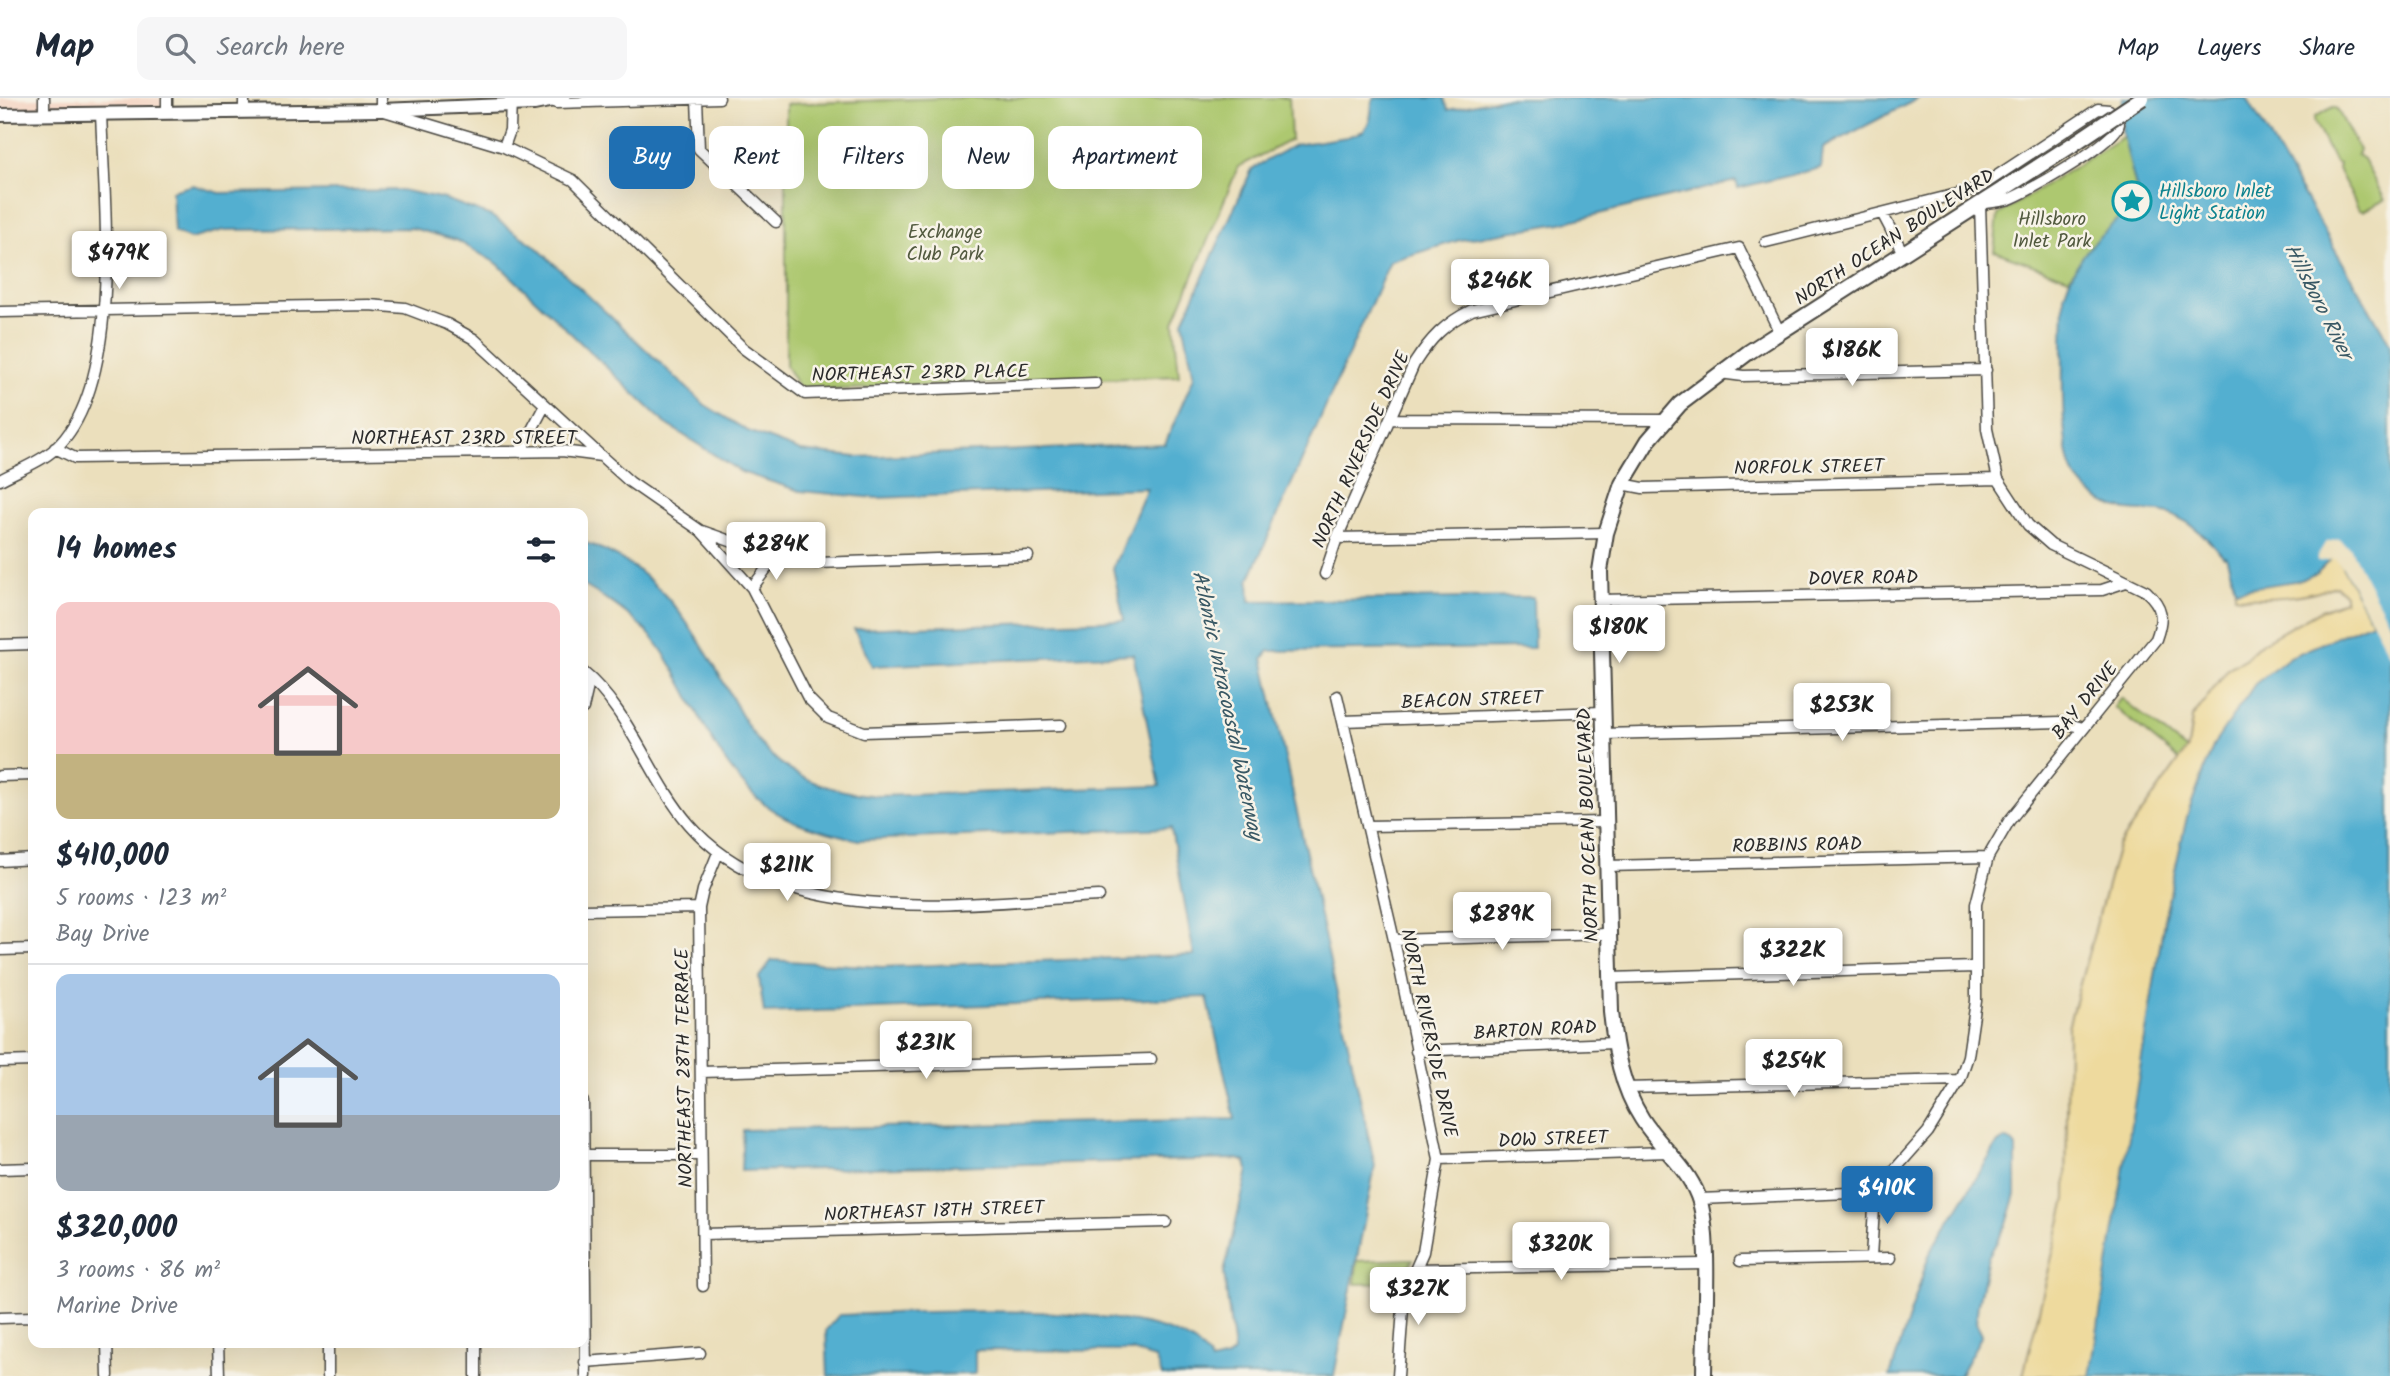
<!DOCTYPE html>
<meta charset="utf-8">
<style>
body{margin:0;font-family:Kalam,sans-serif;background:#f6f6f7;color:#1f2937;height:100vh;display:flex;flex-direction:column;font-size:26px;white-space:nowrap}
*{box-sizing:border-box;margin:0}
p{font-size:23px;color:#747a83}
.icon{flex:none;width:38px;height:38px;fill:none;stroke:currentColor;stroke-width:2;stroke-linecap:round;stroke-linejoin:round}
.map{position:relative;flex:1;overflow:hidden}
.panel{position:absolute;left:28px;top:410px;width:560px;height:840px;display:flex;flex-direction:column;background:#fff;border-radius:14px;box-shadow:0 7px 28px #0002}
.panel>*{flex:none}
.hud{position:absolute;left:609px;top:28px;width:665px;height:63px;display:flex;gap:14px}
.price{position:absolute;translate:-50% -60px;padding:0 16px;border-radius:7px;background:#fff;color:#222;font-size:23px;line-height:46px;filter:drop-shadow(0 2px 4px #0008)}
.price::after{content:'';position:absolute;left:50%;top:42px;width:21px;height:16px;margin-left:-10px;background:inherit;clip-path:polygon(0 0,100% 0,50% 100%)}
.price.active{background:#1f6fb2;color:#fff}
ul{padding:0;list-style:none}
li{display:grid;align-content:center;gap:14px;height:371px;padding:0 28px}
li+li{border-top:2px solid #e0e1e3}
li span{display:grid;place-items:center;height:217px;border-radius:14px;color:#555}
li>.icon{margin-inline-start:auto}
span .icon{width:126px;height:126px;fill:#fffc;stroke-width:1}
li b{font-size:30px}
h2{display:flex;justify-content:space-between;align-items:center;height:84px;padding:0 28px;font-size:30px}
.chip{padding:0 24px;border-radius:14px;background:#fff;box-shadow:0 7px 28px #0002;font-size:24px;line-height:63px}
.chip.active{background:#1f6fb2;color:#fff}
header{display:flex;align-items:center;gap:42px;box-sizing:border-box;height:98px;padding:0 35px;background:#fff;border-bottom:2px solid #e0e1e3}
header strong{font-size:33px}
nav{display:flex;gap:38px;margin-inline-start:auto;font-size:24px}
.search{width:490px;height:63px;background:#f6f6f7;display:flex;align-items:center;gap:18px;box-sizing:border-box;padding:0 24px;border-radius:14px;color:#747a83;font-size:26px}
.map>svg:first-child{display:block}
</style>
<header>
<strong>Map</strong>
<div class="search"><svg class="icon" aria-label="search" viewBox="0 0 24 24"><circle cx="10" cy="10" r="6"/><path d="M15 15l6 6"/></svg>Search here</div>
<nav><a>Map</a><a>Layers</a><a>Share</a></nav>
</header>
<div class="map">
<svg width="2390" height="1278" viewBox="0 0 2390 1278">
<rect width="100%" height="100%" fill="#f7f3e8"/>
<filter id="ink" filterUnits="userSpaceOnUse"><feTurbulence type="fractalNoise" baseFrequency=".0143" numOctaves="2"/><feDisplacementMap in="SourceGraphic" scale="14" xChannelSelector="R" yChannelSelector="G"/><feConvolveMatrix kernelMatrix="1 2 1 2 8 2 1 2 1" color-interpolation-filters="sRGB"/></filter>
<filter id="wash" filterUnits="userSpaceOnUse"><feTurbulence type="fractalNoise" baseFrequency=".00686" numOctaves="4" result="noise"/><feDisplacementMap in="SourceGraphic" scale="28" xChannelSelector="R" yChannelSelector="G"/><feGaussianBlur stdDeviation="1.57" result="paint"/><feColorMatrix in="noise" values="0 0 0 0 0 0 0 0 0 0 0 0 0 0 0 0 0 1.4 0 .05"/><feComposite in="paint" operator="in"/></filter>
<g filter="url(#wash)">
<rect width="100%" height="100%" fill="#ebdfbc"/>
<path fill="#f4d3c1" d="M 0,0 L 164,0 L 164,11 L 0,11 Z"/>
<path fill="#adc86f" stroke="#6c7a4d" stroke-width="2" d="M 945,0 L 1289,0 L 1291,42 L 1238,69 L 1174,224 L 1179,278 L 801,293 L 786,268 L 786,6 Z
M 2333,9 L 2337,11 L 2359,52 L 2357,57 L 2363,61 L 2385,102 L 2363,113 L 2359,112 L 2338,71 L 2339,66 L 2335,65 L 2314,23 L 2315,19 Z
M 2124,38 L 2140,106 C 2107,128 2091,147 2069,180 L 1994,153 L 1998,117 Z
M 2121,600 L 2194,658 L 2188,669 L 2114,609 Z
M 1413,1161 L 1399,1185 L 1355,1186 L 1357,1163 Z"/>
<path fill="#eeda9e" stroke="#8c8264" stroke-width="2" d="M 2335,456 L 2372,524 L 2290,559 L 2214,646 L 2187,719 L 2165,817 L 2091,1278 L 2023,1278 L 2066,1101 L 2068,929 L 2118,748 L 2188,650 L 2192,620 L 2229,570 L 2246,560 L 2262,545 L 2321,512 L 2345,503 L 2345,496 L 2336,488 C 2306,498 2267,503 2235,498 L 2235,491 L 2317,475 Z"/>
<path fill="#52afd0" stroke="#3e6d7e" stroke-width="2" d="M 1373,0 L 1444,0 L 1448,12 L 1504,0 L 1919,0 L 1823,50 L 1821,70 L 1738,90 L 1736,83 L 1561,125 L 1460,142 L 1390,163 L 1249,482 L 1250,503 L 1533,499 L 1534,550 L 1269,553 L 1263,560 L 1375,1068 L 1334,1278 L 1162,1278 L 1155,1260 L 1132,1253 L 975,1252 L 975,1276 L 828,1278 L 826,1232 L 839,1217 C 906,1215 1183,1196 1211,1264 L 1227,1260 L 1234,1254 L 1224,1175 L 1248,1072 L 1246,1064 L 1238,1061 L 741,1073 L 743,1032 L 1235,1021 L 1207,899 L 764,915 L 759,879 L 772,862 L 882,869 L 1194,857 L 1171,730 L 858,742 C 827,734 794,728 768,709 C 715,670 697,603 661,551 C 643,524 611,503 583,487 L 583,444 C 654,466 691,525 725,587 C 738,610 749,635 768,654 C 798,685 837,694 879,698 L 1160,688 L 1133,556 L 872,568 L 854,531 L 1124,522 L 1113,470 L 1147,390 L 876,400 L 800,393 L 741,374 L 665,325 L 498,166 L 456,142 L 412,130 L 224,132 L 190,141 L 174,134 L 172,93 L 193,87 L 220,95 L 401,92 L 445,101 L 491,118 L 534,147 L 705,307 L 748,333 L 801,353 L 856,359 L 1165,346 L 1194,279 L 1183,223 L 1252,71 L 1294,47 L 1347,39 L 1364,33 L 1370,22 Z
M 2122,0 L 2247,0 L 2390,246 L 2390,1278 L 2090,1278 L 2165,817 L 2187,719 L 2214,646 L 2255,586 L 2290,559 L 2372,524 L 2336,456 L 2317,475 L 2301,482 L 2236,492 L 2226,458 L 2224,459 C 2206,439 2188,418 2160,414 C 2147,412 2134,414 2122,411 C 2104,407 2085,393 2075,378 C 2057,348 2064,236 2064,197 C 2076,156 2105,129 2140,106 L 2122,33 Z
M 2005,1041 L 2013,1045 L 2016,1050 L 2016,1096 L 2007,1126 L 1988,1159 L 1978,1206 L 1976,1224 L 1982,1237 L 1959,1278 L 1890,1278 L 1929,1157 L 1998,1045 Z"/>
<path fill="#ebdfbc" d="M 2339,441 L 2350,450 L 2390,526 L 2390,558 L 2343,470 L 2335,461 L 2317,464 L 2317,458 L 2327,444 Z"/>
</g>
<g filter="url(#ink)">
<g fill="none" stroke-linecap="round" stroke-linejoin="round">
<g stroke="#484641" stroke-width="13">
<path id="minor" d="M 167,0 L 167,14
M 244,0 L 244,13
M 381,0 L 381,12 L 504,49 L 573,82 L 743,250 L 805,296 L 1095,285
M 697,1 L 699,51 L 776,124
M 556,5 L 719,0
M 44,16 L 44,0
M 504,49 L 510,32 L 511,0
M 1882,115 L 1903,155
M 1766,144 L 1977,91 L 2098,11 L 2109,12 L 2119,26 C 2117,44 2032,91 2012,100 C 2003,104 1990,104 1980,106 L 1987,331 L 1998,381 L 2028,427 L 2051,447 L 2146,493 C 2163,509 2164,519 2156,541 L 2009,723 L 1988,759 L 1976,806 L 1976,903 L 1968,958 L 1960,982 L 1928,1034 L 1875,1094 L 1871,1159
M 0,214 L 369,207 L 405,210 L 447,226 L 474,241 L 601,358
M 1720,275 L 1743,278 L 1986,272
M 1392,321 L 1665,322
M 55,350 L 75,360 L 562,353 L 601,358 L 630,384 L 701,433 L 752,490 L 808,600 L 828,620 L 864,634 L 1061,627
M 520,354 L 545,307
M 0,382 C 18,372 41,364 56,350 C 124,286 104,103 101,15
M 1622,386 L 1643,390 L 1998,381
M 702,433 L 775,459 L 817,465 L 1028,458
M 1337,440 L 1606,435
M 1325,476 L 1337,440 L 1414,266 C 1430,241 1445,225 1472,212 L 1739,150 L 1780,235
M 752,490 L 775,459
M 1600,502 L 2102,492 L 2126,484
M 0,547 L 33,546
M 583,574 C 629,611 650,681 689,726 C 783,835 971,804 1099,798
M 1337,598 L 1394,842 L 1439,1061 L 1423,1154 L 1404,1197 L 1398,1278
M 583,610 L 590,580
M 1343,623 L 1603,614
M 1603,636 L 2061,624 L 2083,630
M 0,678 L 33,677
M 1367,728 L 1606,724
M 0,763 L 33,761
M 1607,768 L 1988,759
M 583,812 L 699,810
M 1394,842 L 1609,836
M 0,852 L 33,851
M 1610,880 L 1975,869
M 1416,953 L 1614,945
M 0,964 L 33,963
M 701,974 L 1151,961
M 1626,990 L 1960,982
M 583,1004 L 586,1278
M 583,1057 L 701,1057
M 1439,1061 L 1668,1054
M 0,1071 L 33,1070
M 1699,1101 L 1875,1094
M 703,1136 L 1166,1124
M 1740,1163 L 1890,1160
M 1417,1171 L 1704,1166
M 703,1188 L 699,810 L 703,792 L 718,755
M 0,1220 L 33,1219
M 107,1244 L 108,1278
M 218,1244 L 219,1278
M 476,1244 L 476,1278
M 585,1264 L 700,1255
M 328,1278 L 328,1244"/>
</g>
<g stroke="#484641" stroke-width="16">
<path id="tertiary" d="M 0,17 L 381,12 L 534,6 L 564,0"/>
</g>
<g stroke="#484641" stroke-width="18">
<path id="secondary" d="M 1704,1278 C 1704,1235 1712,1134 1698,1098 C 1686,1067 1659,1048 1642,1021 C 1621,988 1615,952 1611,914 L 1600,473 L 1606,435 L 1622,386 L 1648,343 L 1680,306 L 1749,254 L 2072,47"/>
</g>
<use href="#minor" stroke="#fff" stroke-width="10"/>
<use href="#tertiary" stroke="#fff" stroke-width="12"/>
<use href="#secondary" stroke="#fff" stroke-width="14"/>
<g stroke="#484641" stroke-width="18" stroke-linecap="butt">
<path id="secondary-bridge" d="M 2072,47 L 2142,0"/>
</g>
<use href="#secondary-bridge" stroke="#fff" stroke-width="14"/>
</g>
</g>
<defs>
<g id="sight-ring" transform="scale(2.0125)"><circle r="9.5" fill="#f7f3e8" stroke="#0f9aa8" stroke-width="1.5"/><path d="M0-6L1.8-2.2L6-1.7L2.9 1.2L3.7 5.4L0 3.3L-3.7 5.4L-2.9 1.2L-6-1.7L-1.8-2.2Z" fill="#0f9aa8"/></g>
</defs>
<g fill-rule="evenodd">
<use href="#sight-ring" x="2132" y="103"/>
</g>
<g text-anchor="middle" stroke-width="5" stroke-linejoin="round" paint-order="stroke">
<g font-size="19" fill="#0d838f" stroke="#f7f3e8" text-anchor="start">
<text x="2159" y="99">Hillsboro Inlet<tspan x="2159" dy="22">Light Station</tspan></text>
</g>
<g font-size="19" fill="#525a3f" stroke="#f7f3e8">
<text x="2052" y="127">Hillsboro<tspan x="2052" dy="22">Inlet Park</tspan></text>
<text x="945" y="140">Exchange<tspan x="945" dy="22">Club Park</tspan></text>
</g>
<g font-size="19" fill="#2b2b2b" stroke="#f7f3e8">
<text transform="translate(1894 138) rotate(-33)" y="7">NORTH OCEAN BOULEVARD</text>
<text transform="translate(920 274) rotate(-1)" y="7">NORTHEAST 23RD PLACE</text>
<text x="464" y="346">NORTHEAST 23RD STREET</text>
<text transform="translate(1360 351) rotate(-66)" y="7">NORTH RIVERSIDE DRIVE</text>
<text transform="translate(1809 368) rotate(-1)" y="7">NORFOLK STREET</text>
<text transform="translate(1863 479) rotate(-1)" y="7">DOVER ROAD</text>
<text transform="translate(1472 601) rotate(-2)" y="7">BEACON STREET</text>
<text transform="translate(2084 602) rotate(-51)" y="7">BAY DRIVE</text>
<text transform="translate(1587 727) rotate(-92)" y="7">NORTH OCEAN BOULEVARD</text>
<text transform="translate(1797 746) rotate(-1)" y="7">ROBBINS ROAD</text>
<text transform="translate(1535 931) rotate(-3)" y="7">BARTON ROAD</text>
<text transform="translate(1430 935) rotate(78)" y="7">NORTH RIVERSIDE DRIVE</text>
<text transform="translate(683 970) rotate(-91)" y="7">NORTHEAST 28TH TERRACE</text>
<text transform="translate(1553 1040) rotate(-2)" y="7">DOW STREET</text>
<text transform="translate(934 1112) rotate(-2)" y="7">NORTHEAST 18TH STREET</text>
</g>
<g font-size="21" font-style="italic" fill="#395965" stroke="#f7f3e8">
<text transform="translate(2319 203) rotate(63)" y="7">Hillsboro River</text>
<text transform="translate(1228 607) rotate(78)" y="7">Atlantic Intracoastal Waterway</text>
</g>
</g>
</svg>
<b class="price" style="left:119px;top:193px">$479K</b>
<b class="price" style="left:1500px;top:221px">$246K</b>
<b class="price" style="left:1852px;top:290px">$186K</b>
<b class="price" style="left:776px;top:484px">$284K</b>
<b class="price" style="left:1619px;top:567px">$180K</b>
<b class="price" style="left:1842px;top:645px">$253K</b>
<b class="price" style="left:787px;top:805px">$211K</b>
<b class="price" style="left:1502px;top:854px">$289K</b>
<b class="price" style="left:1793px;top:890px">$322K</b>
<b class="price" style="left:926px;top:983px">$231K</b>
<b class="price" style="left:1794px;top:1001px">$254K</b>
<b class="price active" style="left:1887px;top:1128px">$410K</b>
<b class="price" style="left:1561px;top:1184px">$320K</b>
<b class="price" style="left:1418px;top:1229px">$327K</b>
<div class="hud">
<a class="chip active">Buy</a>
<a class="chip">Rent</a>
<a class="chip">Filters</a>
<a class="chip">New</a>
<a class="chip">Apartment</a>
</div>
<section class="panel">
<h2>14 homes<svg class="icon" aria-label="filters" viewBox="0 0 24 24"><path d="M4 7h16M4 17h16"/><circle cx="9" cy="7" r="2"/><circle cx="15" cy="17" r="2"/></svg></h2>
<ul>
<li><span style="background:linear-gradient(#f6c9c9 70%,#c2b280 0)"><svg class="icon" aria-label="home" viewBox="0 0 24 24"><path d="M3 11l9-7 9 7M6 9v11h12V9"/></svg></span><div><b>$410,000</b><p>5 rooms · 123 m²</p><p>Bay Drive</p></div></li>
<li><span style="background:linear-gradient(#a9c7e8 65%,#9aa5b1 0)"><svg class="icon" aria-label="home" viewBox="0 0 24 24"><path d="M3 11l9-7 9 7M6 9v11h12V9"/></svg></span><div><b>$320,000</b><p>3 rooms · 86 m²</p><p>Marine Drive</p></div></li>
</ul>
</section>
</div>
